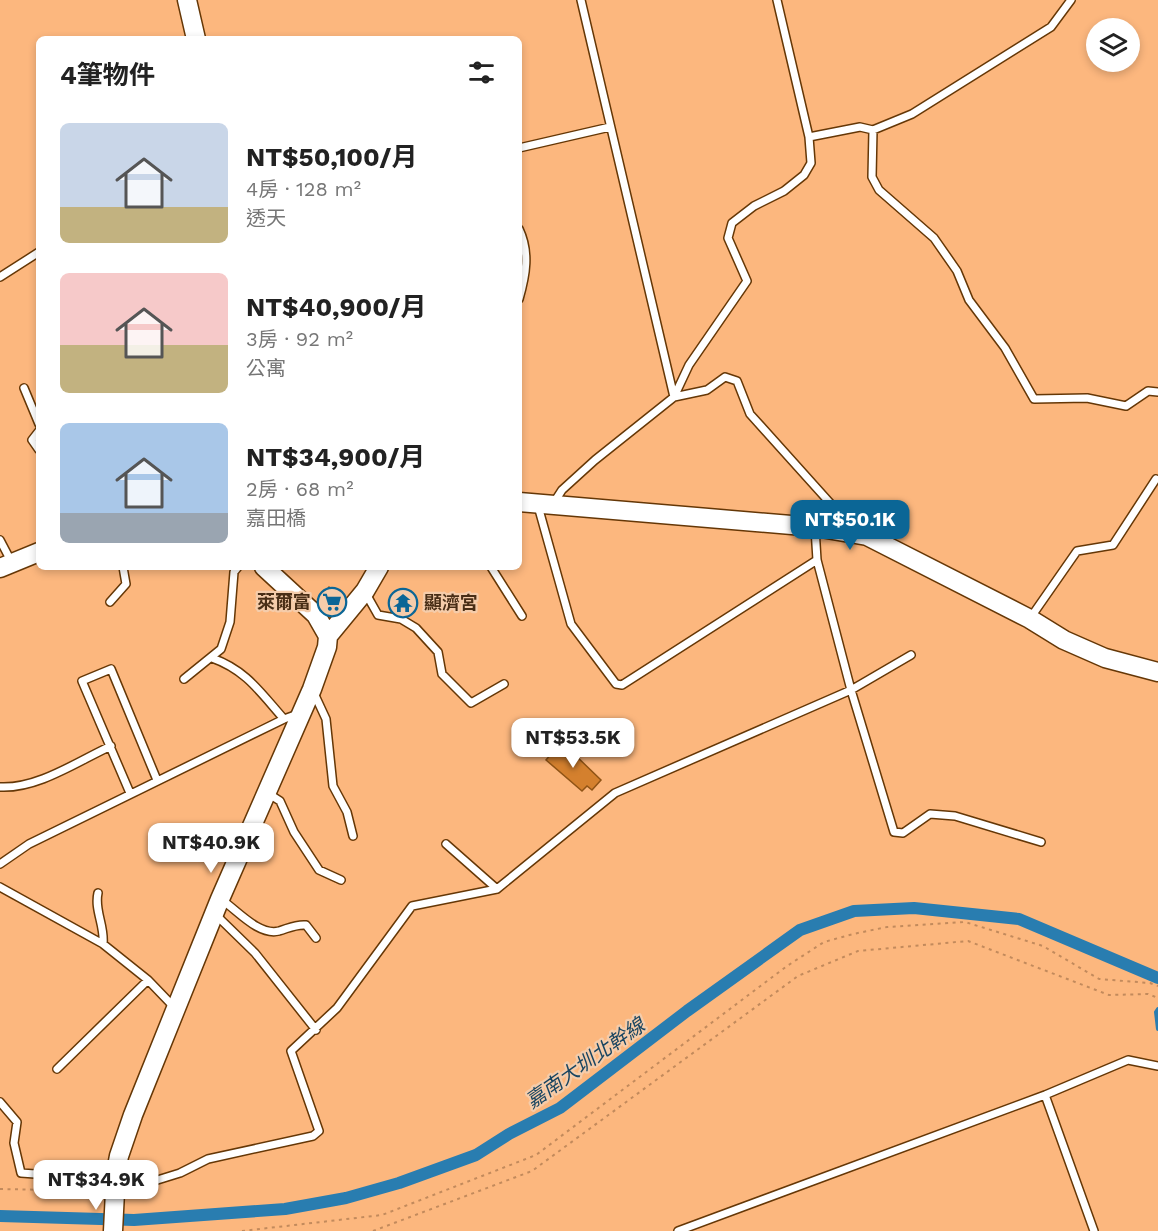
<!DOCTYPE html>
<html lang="zh-TW">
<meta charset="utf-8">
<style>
body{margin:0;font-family:"Work Sans","Noto Sans TC",sans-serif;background:#f2f2f2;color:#222;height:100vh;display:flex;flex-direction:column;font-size:22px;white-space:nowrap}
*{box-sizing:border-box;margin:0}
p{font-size:20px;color:#767676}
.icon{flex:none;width:33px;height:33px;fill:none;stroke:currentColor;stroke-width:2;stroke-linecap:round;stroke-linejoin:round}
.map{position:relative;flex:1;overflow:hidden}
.sheet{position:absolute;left:36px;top:36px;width:486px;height:534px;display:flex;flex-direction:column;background:#fff;border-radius:9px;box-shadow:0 3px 9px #0003}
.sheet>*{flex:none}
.tools{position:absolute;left:1086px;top:18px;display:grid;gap:12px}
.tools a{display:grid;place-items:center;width:54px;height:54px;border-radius:50%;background:#fff;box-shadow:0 3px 9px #0003;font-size:30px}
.price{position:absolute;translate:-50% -51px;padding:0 14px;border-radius:12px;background:#fff;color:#222;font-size:20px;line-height:39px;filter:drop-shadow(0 2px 3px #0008)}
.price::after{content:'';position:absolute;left:50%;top:36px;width:18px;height:14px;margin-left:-9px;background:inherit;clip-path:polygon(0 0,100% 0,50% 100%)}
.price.current{background:#0b6696;color:#fff}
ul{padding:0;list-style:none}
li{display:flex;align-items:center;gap:18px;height:150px;padding:0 24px}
li span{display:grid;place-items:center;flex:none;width:168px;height:120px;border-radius:9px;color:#555}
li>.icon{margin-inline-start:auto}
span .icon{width:72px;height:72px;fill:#fffc;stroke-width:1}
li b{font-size:26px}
h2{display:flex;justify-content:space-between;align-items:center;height:72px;padding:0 24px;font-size:26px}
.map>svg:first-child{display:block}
</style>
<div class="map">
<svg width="1158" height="1231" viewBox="0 0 1158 1231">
<rect width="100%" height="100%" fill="#fcb77e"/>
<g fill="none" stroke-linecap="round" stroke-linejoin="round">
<path stroke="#297db0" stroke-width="4" d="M 1158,1009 L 1156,1012 L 1158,1029"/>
<path stroke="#297db0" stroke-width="12" d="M 0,1216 L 134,1220 L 285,1209 L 346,1198 L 399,1183 L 476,1155 L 509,1134 L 560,1108 L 687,1011 L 800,930 L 854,911 L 914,908 L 1019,919 L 1158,978"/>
</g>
<path fill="#d4802e" stroke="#8f5315" stroke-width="1.5" d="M 329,587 L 347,601 L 335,617 L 317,602 Z
M 558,746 L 570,757 L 573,753 L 601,780 L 592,790 L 587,786 L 582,791 L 546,760 Z"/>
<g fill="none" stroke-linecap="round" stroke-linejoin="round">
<g stroke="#653706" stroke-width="10">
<path id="lane" d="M 581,0 L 674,397 L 707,390 L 725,377 L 737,381 L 750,414 L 831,504 L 861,530
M 873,130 L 872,177 L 879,190 L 934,238 L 957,271 L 969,300 L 1005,348 L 1034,399 L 1087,398 L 1126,406 L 1148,391 L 1158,392
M 809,137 L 860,127 L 873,130 L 912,114 L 1051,27 L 1071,0
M 519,148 L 610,127
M 519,229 C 530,252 526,275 519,299
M 0,277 L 39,252
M 24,388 L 39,424
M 39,431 L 32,440 L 39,450
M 553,504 L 562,490 L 595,460 L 674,397 L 689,365 L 747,281 L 728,238 L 732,223 L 754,206 L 784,191 L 804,175 L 811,163 L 809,137 L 777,0
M 538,506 L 571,624 L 616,684 L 622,685 L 817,560
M 815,528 L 817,560 L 851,690 L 894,832 L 903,833 L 930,814 L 955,816 L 1041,842
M 0,540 L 11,561
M 491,567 L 522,616
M 365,592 L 378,615 L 401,619 L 416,628 L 438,652 L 442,674 L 471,703 L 504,684
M 110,602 L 126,584 L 123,567
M 1031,617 L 1077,551 L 1113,545 L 1156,479
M 212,658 C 246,670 260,692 284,719
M 184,679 L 221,649 L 230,622 L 234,572 L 238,567
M 313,691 L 326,719 L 333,786 L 347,812 L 353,836
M 0,787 C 38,789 78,761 111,746
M 130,793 L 82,681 L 111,669 L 157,780
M 269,794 L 280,801 L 294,832 L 319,870 L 341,880
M 446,844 L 497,889
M 0,864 L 29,844 L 284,719 L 298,714
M 0,887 L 103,944 L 148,980 L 174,1007
M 98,893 C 94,910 105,926 103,944
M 222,900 C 238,911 259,936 279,931 C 289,928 296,924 306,925 L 316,938
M 215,914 L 255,953 L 316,1030
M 57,1069 L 148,980
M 1045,1095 L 1094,1231
M 0,1102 L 17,1122 L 14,1143 L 21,1173 L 77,1177 L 116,1172
M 117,1184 L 151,1182 L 180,1173 L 208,1159 L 313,1136 L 319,1131 L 291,1051 L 337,1008 L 412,906 L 497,889 L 615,793 L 851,690 L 911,655
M 678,1231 L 1045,1095 L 1128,1060 L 1158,1066"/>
</g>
<g stroke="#653706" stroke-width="21">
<path id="secondary" d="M 187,0 L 196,39
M 519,502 L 815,527 L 867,536 L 1030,619 L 1064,640 L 1105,658 L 1158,672
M 0,568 L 39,552
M 328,636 L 365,591 L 379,567
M 113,1231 L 116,1172 L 119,1156 L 133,1115 L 220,899 L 312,689 L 327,647 L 328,636 L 316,615 L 264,567"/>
</g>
<path stroke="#c28a5c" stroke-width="2" stroke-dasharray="3 4.5" stroke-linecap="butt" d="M 0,1189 L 52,1190 L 102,1185
M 242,1231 L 382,1215 L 536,1155 L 787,966 L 824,942 L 853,934 L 887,927 L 965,922 L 1043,946 L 1099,979 L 1150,983 L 1158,986
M 373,1231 L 532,1171 L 798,976 L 858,951 L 968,941 L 1109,995 L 1148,994 L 1158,998"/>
<use href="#lane" stroke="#fff" stroke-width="7"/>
<use href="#secondary" stroke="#fff" stroke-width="18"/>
</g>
<defs>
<g id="supermarket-ring" transform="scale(1.5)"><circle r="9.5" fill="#f5ccaa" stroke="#0b6696" stroke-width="1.5"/><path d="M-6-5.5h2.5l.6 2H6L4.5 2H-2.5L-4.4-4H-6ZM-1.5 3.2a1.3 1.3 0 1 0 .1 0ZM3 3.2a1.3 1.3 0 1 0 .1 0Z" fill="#0b6696"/></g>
<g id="temple-ring" transform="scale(1.5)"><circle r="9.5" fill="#f5ccaa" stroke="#0b6696" stroke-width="1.5"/><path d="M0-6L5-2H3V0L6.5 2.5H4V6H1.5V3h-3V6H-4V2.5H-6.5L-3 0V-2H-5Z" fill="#0b6696"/></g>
</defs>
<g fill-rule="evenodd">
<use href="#supermarket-ring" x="332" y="602"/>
<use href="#temple-ring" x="403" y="603"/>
</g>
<g text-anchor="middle" stroke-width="4.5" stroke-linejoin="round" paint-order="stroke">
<g font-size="18" font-weight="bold" fill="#492e16" stroke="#f5ccaa" text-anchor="end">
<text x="311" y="608">萊爾富</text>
<text x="424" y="609" text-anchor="start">顯濟宮</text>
</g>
<g font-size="20" font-style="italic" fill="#194561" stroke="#f5ccaa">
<text transform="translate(585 1063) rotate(-35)" y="7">嘉南大圳北幹線</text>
</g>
</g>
</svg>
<div class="tools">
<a><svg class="icon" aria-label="layers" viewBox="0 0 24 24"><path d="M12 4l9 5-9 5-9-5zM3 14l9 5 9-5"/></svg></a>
</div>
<b class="price current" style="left:850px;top:551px">NT$50.1K</b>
<b class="price" style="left:573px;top:769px">NT$53.5K</b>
<b class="price" style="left:211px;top:874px">NT$40.9K</b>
<b class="price" style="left:96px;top:1211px">NT$34.9K</b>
<section class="sheet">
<h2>4筆物件<svg class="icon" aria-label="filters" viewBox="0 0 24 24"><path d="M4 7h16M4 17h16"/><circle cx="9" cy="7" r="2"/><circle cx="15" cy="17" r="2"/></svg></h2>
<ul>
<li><span style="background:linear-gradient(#c9d6e8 70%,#c2b280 0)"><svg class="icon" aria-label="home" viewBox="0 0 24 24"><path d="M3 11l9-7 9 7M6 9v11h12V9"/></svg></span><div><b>NT$50,100/月</b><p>4房 · 128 m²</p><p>透天</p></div></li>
<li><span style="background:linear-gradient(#f6c9c9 60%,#c2b280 0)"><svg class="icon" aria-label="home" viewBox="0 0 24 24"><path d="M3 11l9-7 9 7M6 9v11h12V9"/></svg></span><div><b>NT$40,900/月</b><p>3房 · 92 m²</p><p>公寓</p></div></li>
<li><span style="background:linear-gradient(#a9c7e8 75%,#9aa5b1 0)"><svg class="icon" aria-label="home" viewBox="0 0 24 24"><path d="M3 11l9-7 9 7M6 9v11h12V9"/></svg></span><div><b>NT$34,900/月</b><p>2房 · 68 m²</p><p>嘉田橋</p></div></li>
</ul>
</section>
</div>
